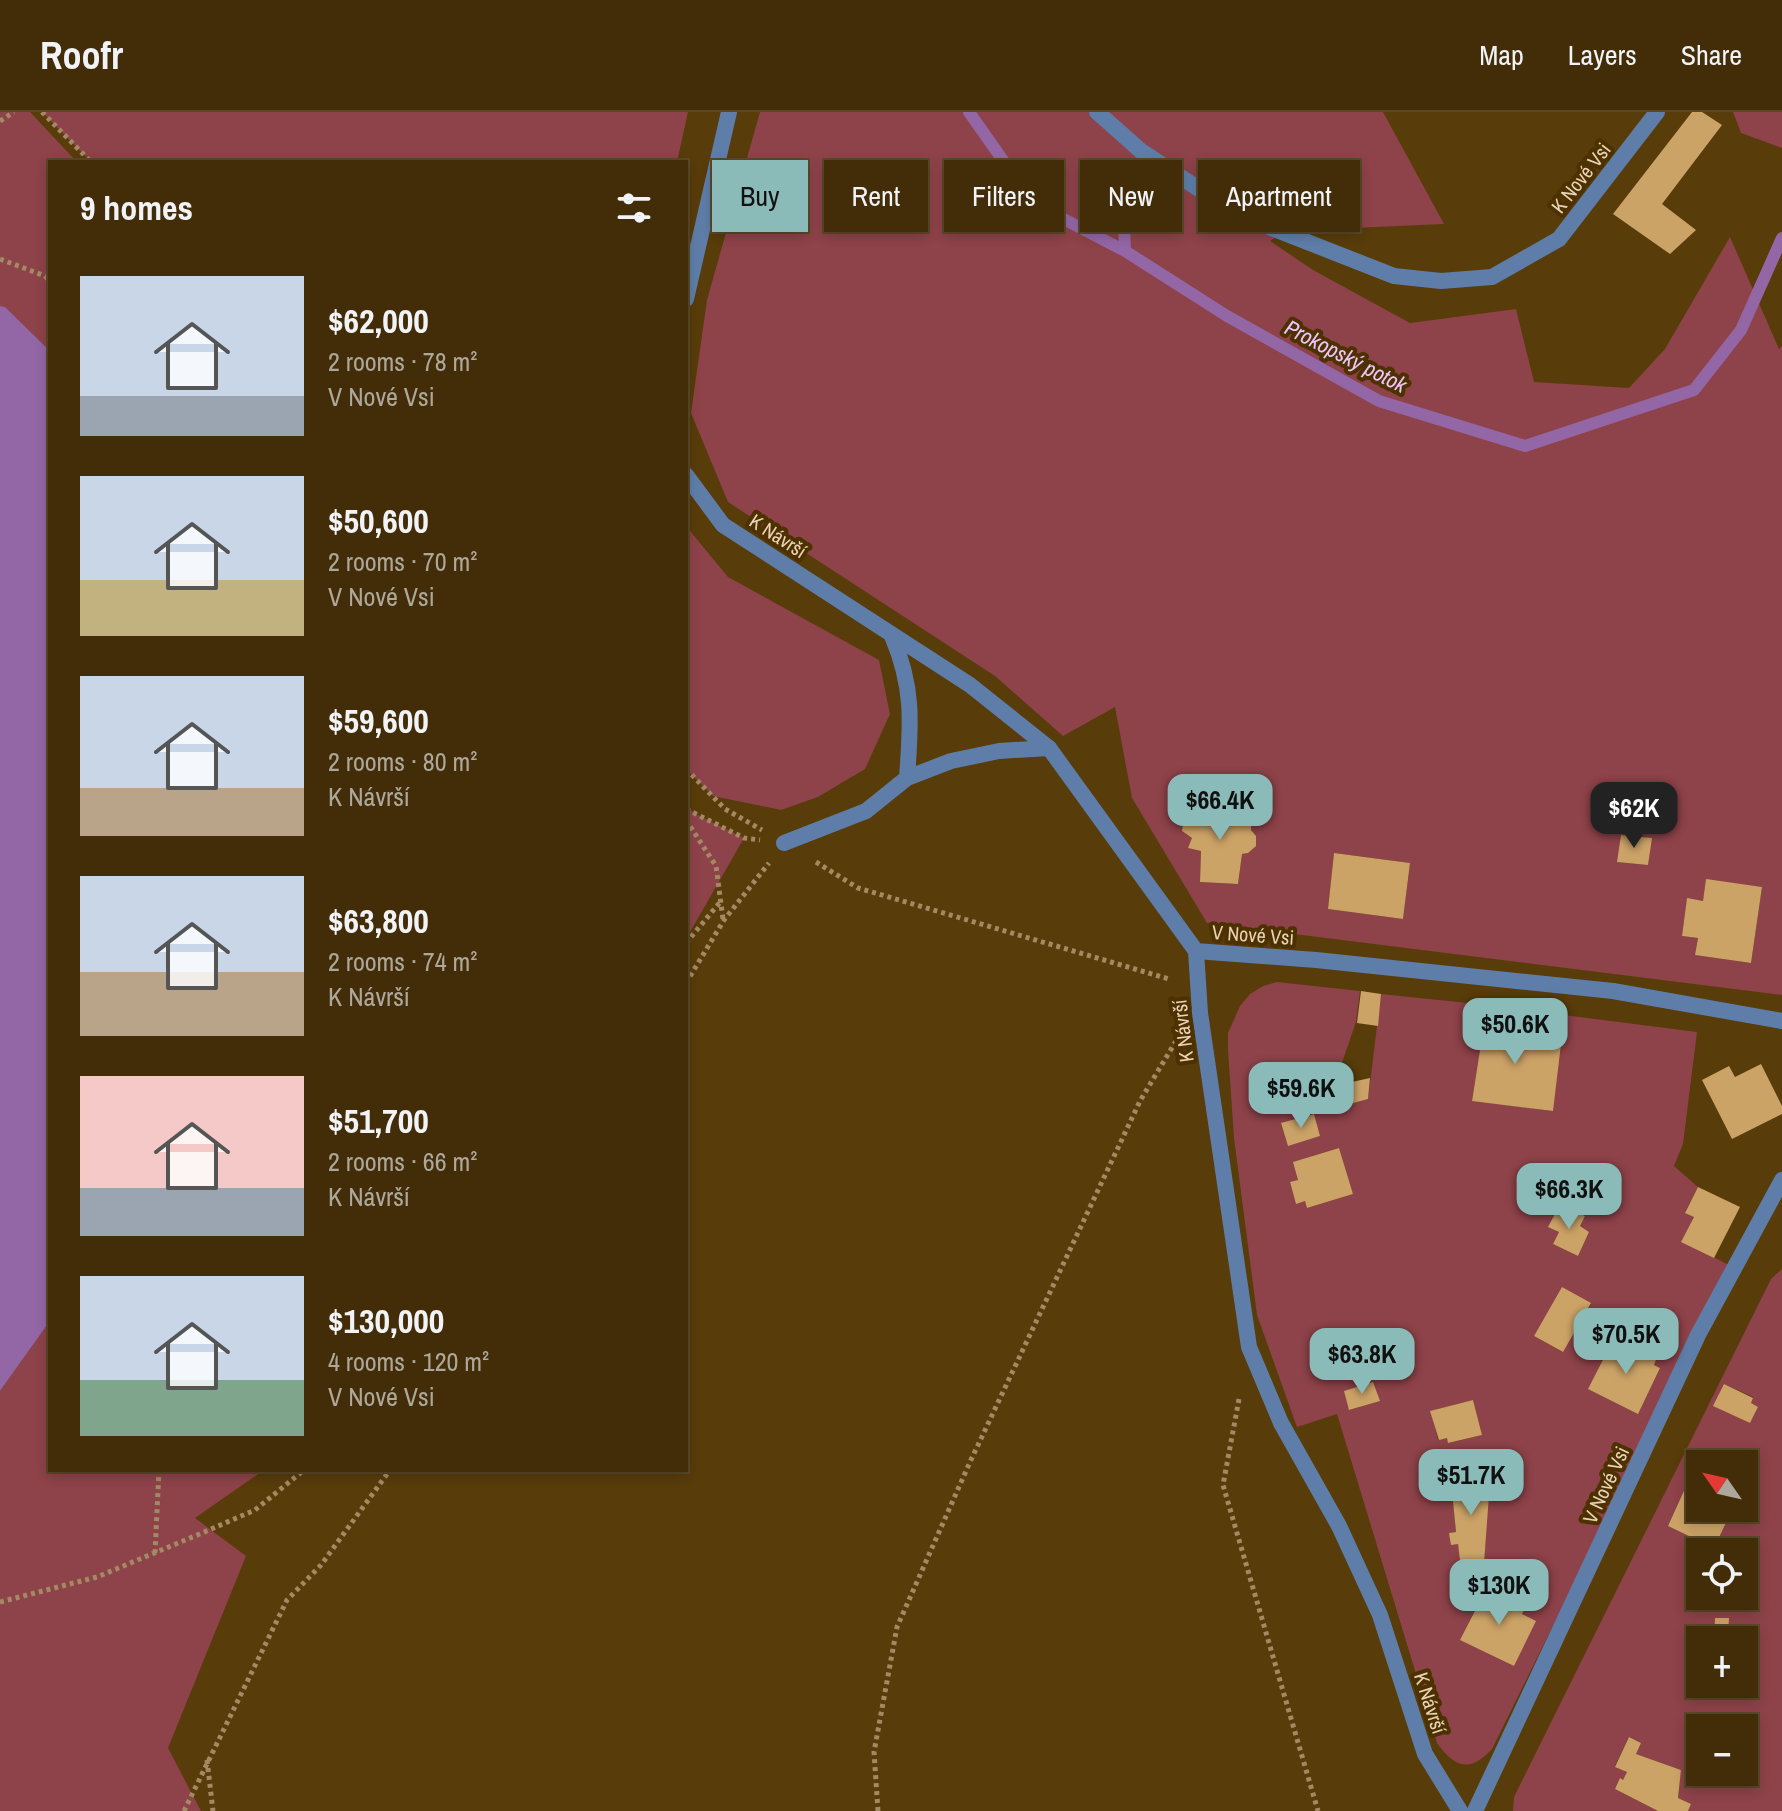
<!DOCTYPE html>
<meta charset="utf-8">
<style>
body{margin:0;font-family:"Archivo Narrow",sans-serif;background:#4c3916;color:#f1f3f6;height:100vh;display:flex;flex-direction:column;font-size:30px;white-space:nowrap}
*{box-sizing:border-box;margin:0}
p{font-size:26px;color:#aea89c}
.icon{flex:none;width:44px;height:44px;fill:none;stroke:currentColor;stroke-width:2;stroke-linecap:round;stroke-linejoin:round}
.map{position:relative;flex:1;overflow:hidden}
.sheet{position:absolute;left:48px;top:48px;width:640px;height:1312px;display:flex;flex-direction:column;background:#422d08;border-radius:0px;box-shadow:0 4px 12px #0003,0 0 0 2px #5a4929}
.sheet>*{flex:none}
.banner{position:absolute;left:712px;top:48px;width:760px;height:72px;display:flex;gap:16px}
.needle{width:52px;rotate:304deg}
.fabs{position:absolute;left:1686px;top:1338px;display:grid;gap:16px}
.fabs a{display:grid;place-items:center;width:72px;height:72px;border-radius:0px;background:#422d08;box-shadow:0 4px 12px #0003,0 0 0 2px #5a4929;font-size:40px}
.price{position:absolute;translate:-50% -68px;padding:0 18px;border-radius:16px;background:#8bbbb9;color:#111;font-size:26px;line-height:52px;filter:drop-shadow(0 2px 4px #0008)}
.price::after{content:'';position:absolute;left:50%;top:48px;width:24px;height:18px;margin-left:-12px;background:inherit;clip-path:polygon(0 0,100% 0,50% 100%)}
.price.active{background:#222;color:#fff}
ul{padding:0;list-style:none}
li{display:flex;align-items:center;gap:24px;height:200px;padding:0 32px}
li span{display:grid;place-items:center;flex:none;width:224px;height:160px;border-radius:0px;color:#555}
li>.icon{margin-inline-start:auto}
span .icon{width:96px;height:96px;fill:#fffc;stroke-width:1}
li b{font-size:34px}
h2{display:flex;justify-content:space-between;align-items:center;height:96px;padding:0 32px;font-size:34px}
.chip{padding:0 28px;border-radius:0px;background:#422d08;box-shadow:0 4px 12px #0003,0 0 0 2px #5a4929;font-size:28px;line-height:72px}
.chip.active{background:#8bbbb9;color:#111}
header{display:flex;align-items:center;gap:48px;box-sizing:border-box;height:112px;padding:0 40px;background:#422d08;border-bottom:2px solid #5a4929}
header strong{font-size:38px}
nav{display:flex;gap:44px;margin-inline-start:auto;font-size:28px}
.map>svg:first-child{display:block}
</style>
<header>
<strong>Roofr</strong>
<nav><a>Map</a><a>Layers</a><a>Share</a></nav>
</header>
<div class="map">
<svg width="1782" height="1699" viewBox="0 0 1782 1699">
<rect width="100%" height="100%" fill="#583c0a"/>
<path fill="#8e4249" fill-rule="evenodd" d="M 0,0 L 30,0 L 77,50 L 50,50 L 50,239 L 5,196 L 0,194 Z
M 42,0 L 688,0 L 677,50 L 91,50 Z
M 760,0 L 1383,0 L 1444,112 L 1285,119 L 1270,129 L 1313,158 L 1410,211 L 1516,197 L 1534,270 L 1629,276 L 1665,237 L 1730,125 L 1779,237 L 1782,234 L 1782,883 L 1207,811 L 1132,686 L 1115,595 L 1063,624 L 995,564 L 728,390 L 691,301 L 707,188 ZM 1193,694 L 1251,700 L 1251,718 L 1256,724 L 1248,741 L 1242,742 L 1238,772 L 1200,770 L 1201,739 L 1189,736 L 1192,726 L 1182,719 L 1183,711 L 1193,704 ZM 1621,723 L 1651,726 L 1648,753 L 1618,750 ZM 1334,741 L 1410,751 L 1403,807 L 1328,797 ZM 1706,768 L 1762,775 L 1751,851 L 1695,843 L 1698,826 L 1682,824 L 1687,787 L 1703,789 Z
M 1733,0 L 1782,0 L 1782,36 L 1741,21 Z
M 686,414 L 728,465 L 879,548 L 890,602 L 865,657 L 818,685 L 781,698 L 713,684 L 686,657 Z
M 686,693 L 694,701 L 744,726 L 686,827 Z
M 1277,870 L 1360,879 L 1356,910 L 1334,974 L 1339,995 L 1368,987 L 1381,882 L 1487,893 L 1472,988 L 1552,999 L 1511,925 L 1517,897 L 1697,920 L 1683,1032 L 1674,1054 L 1698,1075 L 1685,1100 L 1694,1105 L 1682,1129 L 1731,1154 L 1492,1637 C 1470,1661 1455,1656 1437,1631 L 1337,1302 L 1297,1315 L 1257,1203 L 1234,1026 L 1228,938 L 1228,921 L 1240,894 L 1250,882 L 1263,874 ZM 1314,1002 L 1320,1024 L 1288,1033 L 1281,1012 ZM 1339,1036 L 1353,1082 L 1307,1096 L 1305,1089 L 1296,1091 L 1290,1071 L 1298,1068 L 1294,1050 ZM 1568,1096 L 1585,1104 L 1580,1114 L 1589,1120 L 1578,1144 L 1553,1132 L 1559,1120 L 1549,1115 ZM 1562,1176 L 1591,1192 L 1562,1240 L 1534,1224 ZM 1625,1230 L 1657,1245 L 1654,1253 L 1660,1256 L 1638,1301 L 1589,1277 L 1610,1233 L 1621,1237 ZM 1373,1271 L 1379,1289 L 1350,1298 L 1345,1279 ZM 1473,1288 L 1482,1323 L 1449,1331 L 1447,1326 L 1438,1328 L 1431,1299 ZM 1490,1355 L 1484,1452 L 1461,1456 L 1458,1432 L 1450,1421 L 1456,1420 L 1451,1369 L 1471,1367 L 1471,1361 ZM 1482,1483 L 1527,1492 L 1522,1502 L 1535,1509 L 1514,1554 L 1461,1527 Z
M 1782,1157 L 1782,1699 L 1688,1699 L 1691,1692 L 1678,1686 L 1681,1658 L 1636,1642 L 1641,1631 L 1629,1625 L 1615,1654 L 1627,1660 L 1623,1668 L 1620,1667 L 1615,1677 L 1658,1699 L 1513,1699 L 1514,1685 L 1771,1167 ZM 1724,1272 L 1753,1285 L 1751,1291 L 1758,1295 L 1750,1311 L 1714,1294 ZM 1700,1352 L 1744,1352 L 1744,1396 L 1733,1396 L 1714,1435 L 1668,1414 L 1688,1371 L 1693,1372 L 1700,1360 ZM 1700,1440 L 1744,1440 L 1744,1484 L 1700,1484 ZM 1715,1506 L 1729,1506 L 1728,1528 L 1744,1528 L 1744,1572 L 1700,1572 L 1700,1528 L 1714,1528 ZM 1700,1616 L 1744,1616 L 1744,1660 L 1700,1660 Z
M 50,1209 L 50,1358 L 264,1358 L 195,1406 L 246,1444 L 168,1636 L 201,1699 L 0,1699 L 0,1279 Z"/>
<path fill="#9366a5" d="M 0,194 L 5,195 L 50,239 L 50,1209 L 0,1279 Z"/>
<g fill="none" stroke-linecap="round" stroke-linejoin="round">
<path stroke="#9366a5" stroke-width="12" d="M 969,0 L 1033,91 L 1125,139 L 1227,204 L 1379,289 L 1525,334 L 1694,278 L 1741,218 L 1782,126
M 1122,53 L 1125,139"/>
</g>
<path fill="#cca367" d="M 1692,0 L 1702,0 L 1722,13 L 1662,92 L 1696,118 L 1670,142 L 1613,102 Z
M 1192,694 L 1252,700 L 1251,718 L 1256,724 L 1256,734 L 1248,741 L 1242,742 L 1238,772 L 1200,770 L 1201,739 L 1188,736 L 1192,726 L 1182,719 L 1183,711 L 1193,704 Z
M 1621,723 L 1652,726 L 1648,753 L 1617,750 Z
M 1334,741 L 1410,751 L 1403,807 L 1328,797 Z
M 1706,767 L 1762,775 L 1751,851 L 1695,843 L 1698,826 L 1682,824 L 1687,786 L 1703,789 Z
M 1361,879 L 1381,882 L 1378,914 L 1357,911 Z
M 1487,893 L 1517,897 L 1511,925 L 1561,932 L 1553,999 L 1472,989 Z
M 1761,952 L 1782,994 L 1782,1002 L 1732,1027 L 1702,968 L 1729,954 L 1735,965 Z
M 1370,966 L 1368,987 L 1339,995 L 1334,974 Z
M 1314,1002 L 1320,1024 L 1288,1034 L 1281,1011 Z
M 1339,1036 L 1353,1082 L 1307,1096 L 1305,1089 L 1296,1092 L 1290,1070 L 1298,1068 L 1293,1050 Z
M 1698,1075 L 1740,1095 L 1714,1146 L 1681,1130 L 1694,1105 L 1685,1101 Z
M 1568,1096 L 1585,1104 L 1580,1114 L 1589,1120 L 1578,1144 L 1553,1132 L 1559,1120 L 1548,1115 L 1555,1102 Z
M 1562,1175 L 1591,1191 L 1563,1240 L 1534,1224 Z
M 1625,1230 L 1657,1245 L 1654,1253 L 1660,1256 L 1638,1302 L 1588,1277 L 1611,1232 L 1621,1237 Z
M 1373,1270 L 1380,1289 L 1349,1298 L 1344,1279 Z
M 1724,1272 L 1753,1286 L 1751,1291 L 1758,1295 L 1750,1311 L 1713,1294 Z
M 1473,1288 L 1482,1323 L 1448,1331 L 1447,1326 L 1439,1328 L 1430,1299 Z
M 1491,1355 L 1484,1452 L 1461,1457 L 1458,1432 L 1451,1433 L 1449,1421 L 1456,1420 L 1451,1369 L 1471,1367 L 1471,1361 Z
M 1700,1358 L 1700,1396 L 1733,1396 L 1714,1436 L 1668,1414 L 1688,1370 L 1693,1372 Z
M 1495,1476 L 1527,1492 L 1522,1502 L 1536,1509 L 1514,1554 L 1460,1528 L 1483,1483 L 1490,1486 Z
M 1715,1506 L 1729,1506 L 1728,1528 L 1714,1528 Z
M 1629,1625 L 1641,1631 L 1636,1642 L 1681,1658 L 1678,1686 L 1691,1692 L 1688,1699 L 1658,1699 L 1615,1677 L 1620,1666 L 1623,1668 L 1627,1660 L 1615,1655 Z"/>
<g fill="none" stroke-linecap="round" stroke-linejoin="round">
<path stroke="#a38a63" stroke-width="5" stroke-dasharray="4 4" stroke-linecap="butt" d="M 42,0 L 91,50
M 0,9 L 14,0
M 0,147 L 45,164 L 50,170
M 686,657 L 725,697 L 762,718
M 686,697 L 744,726 L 760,728
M 686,708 L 716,754 L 723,807
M 816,750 L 858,776 L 1169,867
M 686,831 L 721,789
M 686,871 L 724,808 L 769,751
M 1239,1287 L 1223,1373 L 1318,1699
M 155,1441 L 159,1358
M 0,1490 L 97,1465 L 202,1421 L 255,1398 L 304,1358
M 207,1648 L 213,1699
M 184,1699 L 287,1488 L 321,1453 L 390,1358
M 878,1699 L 874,1640 L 897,1515 L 970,1350 L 1140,989 L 1176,929"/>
<path stroke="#5e7ea9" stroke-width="16" d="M 892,524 C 914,576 911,611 907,666
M 784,731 L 866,699 L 907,666 L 951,649 L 999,639 L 1049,636"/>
<path stroke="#5e7ea9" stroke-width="16" d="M 1097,0 L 1141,39 L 1199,77 L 1259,111 L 1394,164 L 1441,169 L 1492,165 L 1559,127 L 1657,0
M 686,187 L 729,0
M 686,363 L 723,413 L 970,573 L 1049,636 L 1196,839 L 1200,901 L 1249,1235 L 1281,1311 L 1339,1414 L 1380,1503 L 1425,1642 L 1460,1699
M 1196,839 L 1316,848 L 1613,879 L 1782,909
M 1475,1699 L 1698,1223 L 1782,1068"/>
</g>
<g text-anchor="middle" stroke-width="8" stroke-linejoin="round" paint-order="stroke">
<g font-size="20" fill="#e9d3b6" stroke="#4d3100">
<text transform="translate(1581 66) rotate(-52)" y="7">K Nové Vsi</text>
<text transform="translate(778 424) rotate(33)" y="7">K Návrší</text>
<text transform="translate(1253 823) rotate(4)" y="7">V Nové Vsi</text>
<text transform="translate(1183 919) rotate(-97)" y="7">K Návrší</text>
<text transform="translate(1606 1373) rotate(-65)" y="7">V Nové Vsi</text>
<text transform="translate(1430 1591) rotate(72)" y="7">K Návrší</text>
</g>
<g font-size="22" font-style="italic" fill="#ecc6fc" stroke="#4d3100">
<text transform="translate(1346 244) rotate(27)" y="8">Prokopský potok</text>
</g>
</g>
</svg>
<div class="fabs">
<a><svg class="needle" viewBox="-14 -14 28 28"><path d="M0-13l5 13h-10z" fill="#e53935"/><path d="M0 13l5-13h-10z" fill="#aea89c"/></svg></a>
<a><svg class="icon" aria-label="locate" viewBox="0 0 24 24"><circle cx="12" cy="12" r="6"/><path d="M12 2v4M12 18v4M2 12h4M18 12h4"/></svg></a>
<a>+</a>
<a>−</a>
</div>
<b class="price" style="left:1220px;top:730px">$66.4K</b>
<b class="price active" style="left:1634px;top:738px">$62K</b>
<b class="price" style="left:1515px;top:954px">$50.6K</b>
<b class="price" style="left:1301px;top:1018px">$59.6K</b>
<b class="price" style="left:1569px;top:1119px">$66.3K</b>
<b class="price" style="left:1626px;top:1264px">$70.5K</b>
<b class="price" style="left:1362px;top:1284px">$63.8K</b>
<b class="price" style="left:1471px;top:1405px">$51.7K</b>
<b class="price" style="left:1499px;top:1515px">$130K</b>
<div class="banner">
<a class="chip active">Buy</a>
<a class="chip">Rent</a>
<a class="chip">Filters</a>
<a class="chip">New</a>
<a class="chip">Apartment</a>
</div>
<section class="sheet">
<h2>9 homes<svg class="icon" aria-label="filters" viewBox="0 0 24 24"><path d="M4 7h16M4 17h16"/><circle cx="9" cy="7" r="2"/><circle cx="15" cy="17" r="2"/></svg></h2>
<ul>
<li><span style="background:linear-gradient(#c9d6e8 75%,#9aa5b1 0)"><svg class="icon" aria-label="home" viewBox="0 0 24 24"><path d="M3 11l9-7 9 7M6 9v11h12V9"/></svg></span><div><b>$62,000</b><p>2 rooms · 78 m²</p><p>V Nové Vsi</p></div></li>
<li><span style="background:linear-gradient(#c9d6e8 65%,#c2b280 0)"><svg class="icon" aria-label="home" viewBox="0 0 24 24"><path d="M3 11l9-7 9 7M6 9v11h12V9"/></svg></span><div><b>$50,600</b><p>2 rooms · 70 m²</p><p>V Nové Vsi</p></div></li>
<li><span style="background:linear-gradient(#c9d6e8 70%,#b9a48a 0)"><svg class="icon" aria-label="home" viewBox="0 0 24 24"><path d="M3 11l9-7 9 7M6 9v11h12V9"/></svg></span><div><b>$59,600</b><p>2 rooms · 80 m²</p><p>K Návrší</p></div></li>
<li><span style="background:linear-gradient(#c9d6e8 60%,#b9a48a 0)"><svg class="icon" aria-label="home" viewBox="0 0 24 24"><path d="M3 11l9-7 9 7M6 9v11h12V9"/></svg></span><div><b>$63,800</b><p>2 rooms · 74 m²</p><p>K Návrší</p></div></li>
<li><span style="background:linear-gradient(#f6c9c9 70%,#9aa5b1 0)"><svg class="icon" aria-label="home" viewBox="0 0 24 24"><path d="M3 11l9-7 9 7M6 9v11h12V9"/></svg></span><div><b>$51,700</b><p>2 rooms · 66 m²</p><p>K Návrší</p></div></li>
<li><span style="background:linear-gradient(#c9d6e8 65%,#7fa58c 0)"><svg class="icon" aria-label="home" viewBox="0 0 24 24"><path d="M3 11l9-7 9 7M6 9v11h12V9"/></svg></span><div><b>$130,000</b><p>4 rooms · 120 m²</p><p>V Nové Vsi</p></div></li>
</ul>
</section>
</div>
